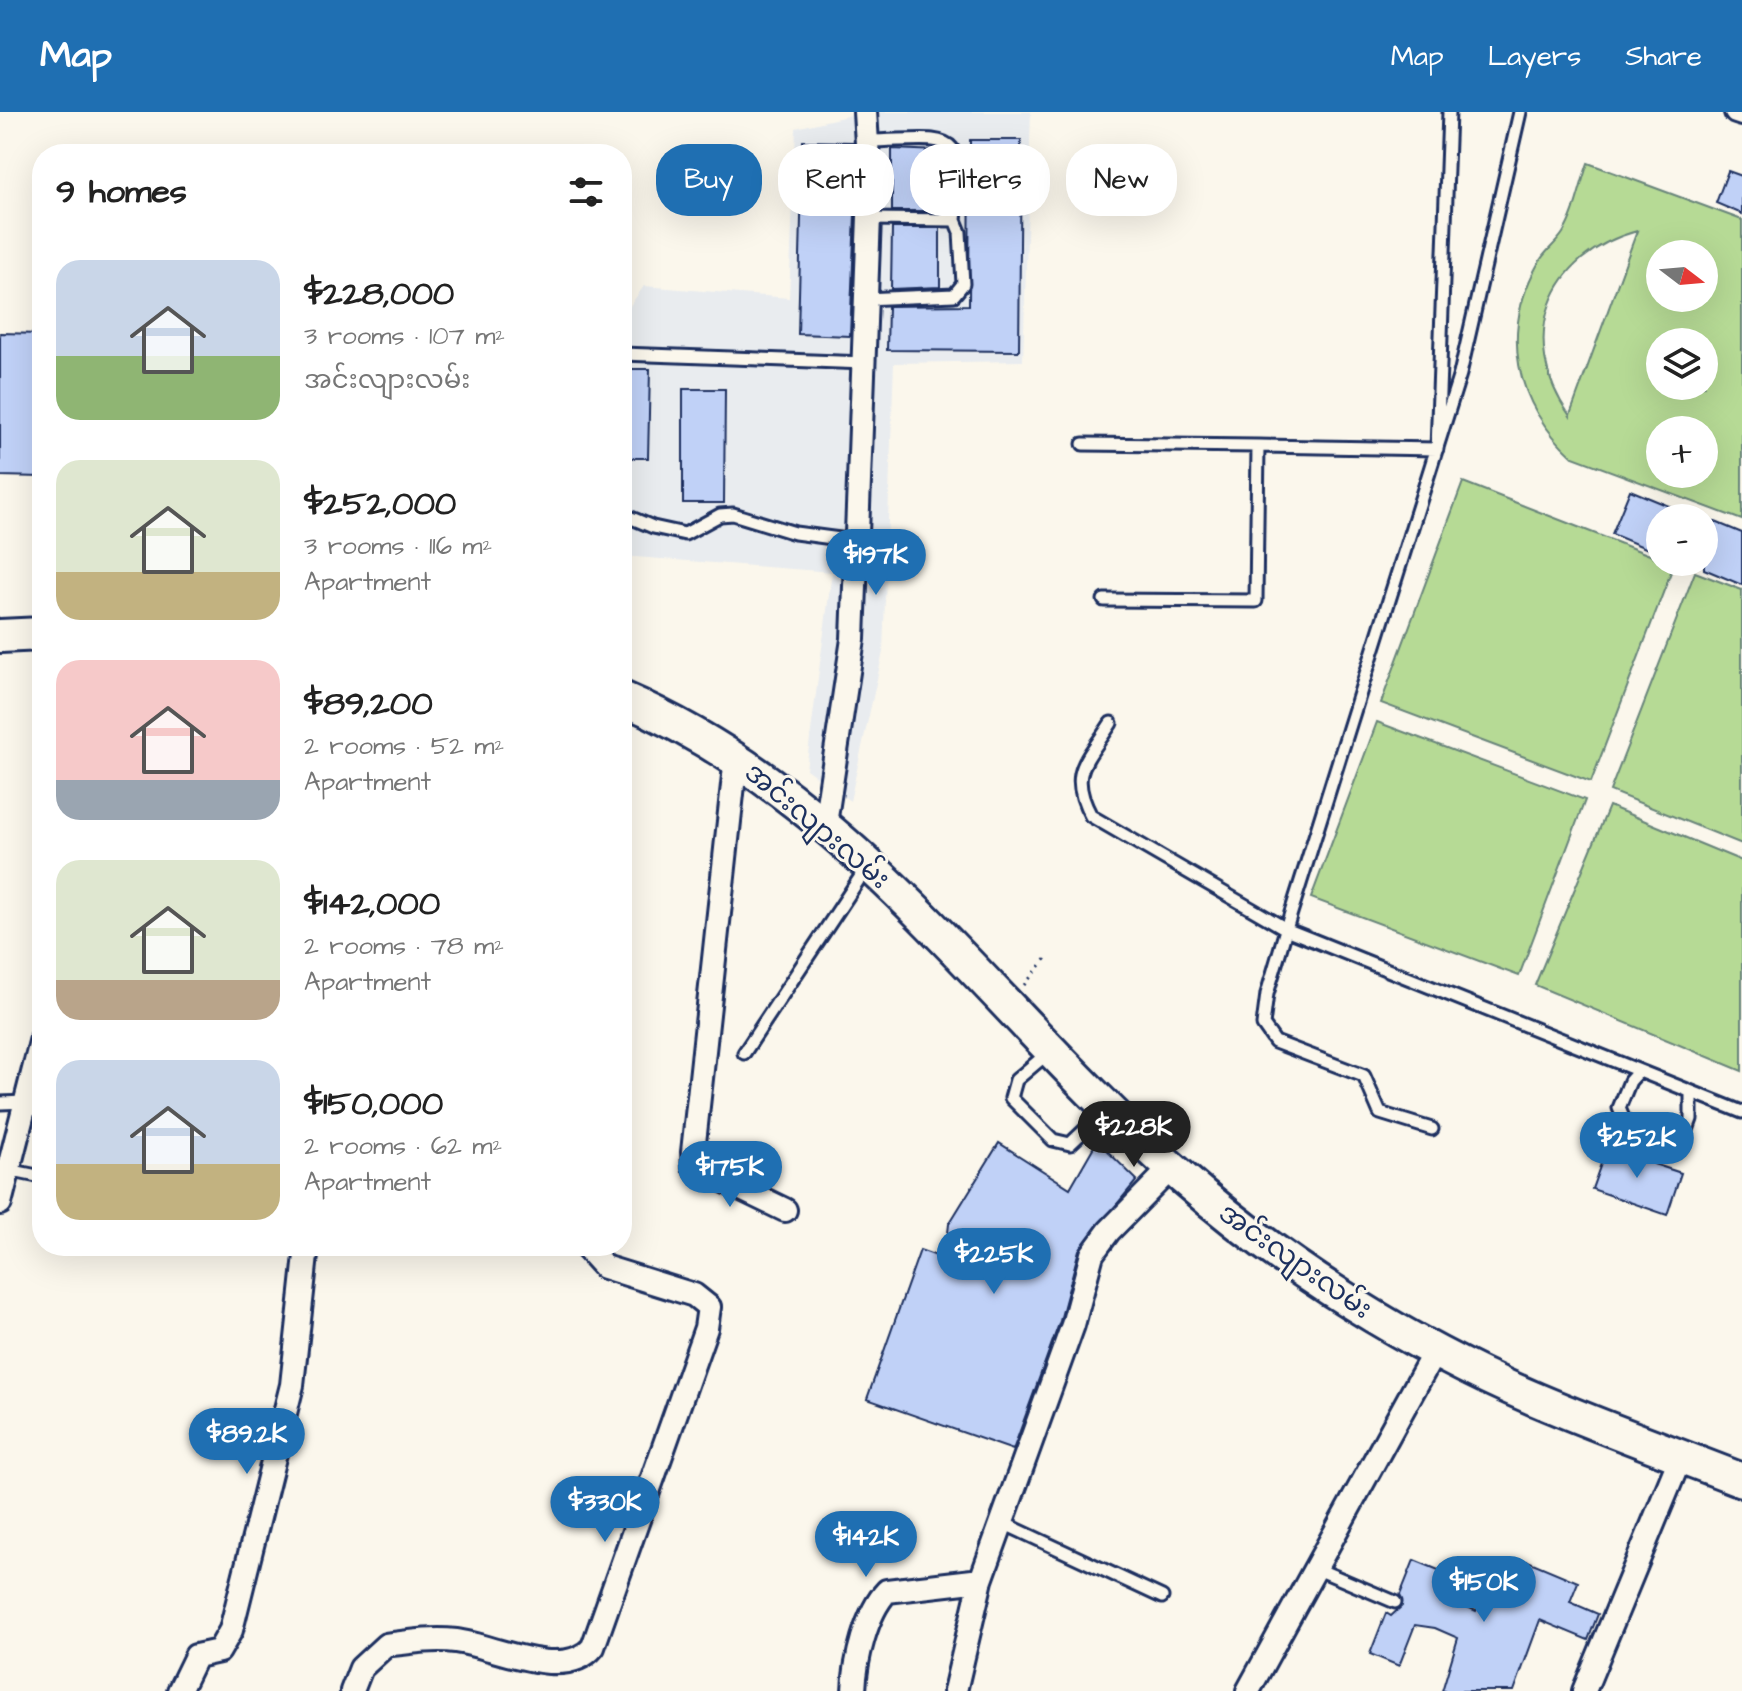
<!DOCTYPE html>
<meta charset="utf-8">
<style>
body{margin:0;font-family:"Architects Daughter","Noto Sans Myanmar",sans-serif;background:#f2f2f2;color:#222;height:100vh;display:flex;flex-direction:column;font-size:30px;white-space:nowrap}
*{box-sizing:border-box;margin:0}
p{font-size:26px;color:#767676}
.icon{flex:none;width:44px;height:44px;fill:none;stroke:currentColor;stroke-width:2;stroke-linecap:round;stroke-linejoin:round}
.map{position:relative;flex:1;overflow:hidden}
.sheet{position:absolute;left:32px;top:32px;width:600px;height:1112px;display:flex;flex-direction:column;background:#fff;border-radius:32px;box-shadow:0 8px 32px #0002}
.sheet>*{flex:none}
.top-card{position:absolute;left:656px;top:32px;width:760px;height:72px;display:flex;gap:16px}
.needle{width:52px;rotate:106deg}
.fabs{position:absolute;left:1646px;top:128px;display:grid;gap:16px}
.fabs a{display:grid;place-items:center;width:72px;height:72px;border-radius:50%;background:#fff;box-shadow:0 8px 32px #0002;font-size:40px}
.price{position:absolute;translate:-50% -68px;padding:0 18px;border-radius:28px;background:#1f6fb2;color:#fff;font-size:26px;line-height:52px;filter:drop-shadow(0 2px 4px #0008)}
.price::after{content:'';position:absolute;left:50%;top:48px;width:24px;height:18px;margin-left:-12px;background:inherit;clip-path:polygon(0 0,100% 0,50% 100%)}
.price.selected{background:#222;color:#fff}
ul{padding:0;list-style:none}
li{display:flex;align-items:center;gap:24px;height:200px;padding:0 24px}
li span{display:grid;place-items:center;flex:none;width:224px;height:160px;border-radius:24px;color:#555}
li>.icon{margin-inline-start:auto}
span .icon{width:96px;height:96px;fill:#fffc;stroke-width:1}
li b{font-size:34px}
h2{display:flex;justify-content:space-between;align-items:center;height:96px;padding:0 24px;font-size:34px}
.tag{padding:0 28px;border-radius:32px;background:#fff;box-shadow:0 8px 32px #0002;font-size:28px;line-height:72px}
.tag.selected{background:#1f6fb2;color:#fff}
header{display:flex;align-items:center;gap:48px;box-sizing:border-box;height:112px;padding:0 40px;background:#1f6fb2;color:#fff}
header strong{font-size:38px}
nav{display:flex;gap:44px;margin-inline-start:auto;font-size:28px}
.map>svg:first-child{display:block}
</style>
<header>
<strong>Map</strong>
<nav><a>Map</a><a>Layers</a><a>Share</a></nav>
</header>
<div class="map">
<svg width="1742" height="1579" viewBox="0 0 1742 1579">
<rect width="100%" height="100%" fill="#fbf7ec"/>
<filter id="ink" filterUnits="userSpaceOnUse"><feTurbulence type="fractalNoise" baseFrequency=".0125" numOctaves="2"/><feDisplacementMap in="SourceGraphic" scale="16" xChannelSelector="R" yChannelSelector="G"/><feConvolveMatrix kernelMatrix="1 2 1 2 8 2 1 2 1" color-interpolation-filters="sRGB"/></filter>
<g filter="url(#ink)">
<path fill="#e9ecef" d="M 864,0 L 1031,0 L 1023,249 L 894,251 L 883,540 L 850,689 L 806,657 L 832,460 L 622,444 L 622,205 L 644,174 L 789,186 L 796,16 Z"/>
<path fill="#b6da95" stroke="#68847a" stroke-width="2" fill-rule="evenodd" d="M 1588,51 L 1742,108 L 1742,408 L 1573,345 C 1515,292 1499,220 1539,150 C 1545,139 1556,132 1563,121 C 1575,102 1580,73 1588,51 ZM 1637,119 L 1570,303 L 1570,304 C 1516,228 1548,143 1637,119 ZM 1704,142 L 1704,186 L 1660,186 L 1660,142 ZM 1704,230 L 1704,274 L 1660,274 L 1660,230 ZM 1704,318 L 1704,362 L 1660,362 L 1660,318 Z
M 1463,370 L 1660,447 L 1660,450 L 1674,452 L 1591,670 L 1381,591 Z
M 1695,460 L 1742,478 L 1742,732 L 1610,679 Z
M 1377,610 L 1585,688 L 1519,864 L 1311,786 Z
M 1609,694 L 1742,749 L 1742,959 L 1535,873 Z"/>
<path fill="#c0d1f7" stroke="#1b2f5e" stroke-width="2" d="M 970,28 L 1021,28 L 1019,239 L 887,238 L 888,194 L 969,193 Z
M 803,29 L 853,30 L 856,78 L 850,224 L 798,222 Z
M 892,37 L 940,39 L 939,99 L 892,99 Z
M 1728,59 L 1742,64 L 1742,102 L 1716,91 Z
M 892,116 L 940,116 L 940,175 L 891,177 Z
M 0,221 L 42,222 L 42,365 L 0,364 Z
M 622,257 L 650,257 L 648,346 L 622,346 Z
M 683,277 L 725,277 L 724,391 L 683,391 Z
M 1630,378 L 1698,406 L 1660,406 L 1660,442 L 1612,422 Z
M 1713,409 L 1742,421 L 1742,473 L 1704,457 L 1704,431 Z
M 1097,1029 L 1137,1068 L 1079,1138 L 1060,1209 L 1013,1338 L 867,1287 L 920,1138 L 945,1147 L 949,1112 L 999,1031 L 1070,1076 Z
M 1607,1035 L 1637,1046 L 1640,1038 L 1657,1042 L 1654,1052 L 1681,1061 L 1667,1103 L 1592,1077 Z
M 1414,1448 L 1451,1463 L 1442,1484 L 1476,1499 L 1489,1463 L 1518,1474 L 1528,1449 L 1578,1470 L 1570,1490 L 1598,1502 L 1588,1528 L 1540,1508 L 1514,1579 L 1442,1579 L 1458,1526 L 1435,1516 L 1415,1513 L 1399,1554 L 1370,1542 L 1386,1501 L 1391,1504 L 1402,1494 L 1400,1483 Z"/>
<g fill="none" stroke-linecap="round" stroke-linejoin="round">
<g stroke="#1b2f5e" stroke-width="17">
<path id="lane" d="M 867,29 C 952,28 966,12 955,108
M 865,187 L 954,183 L 963,172 L 960,120 L 955,108 L 869,107
M 622,242 L 865,251
M 1083,332 L 1258,334
M 622,402 L 653,415 L 685,422 L 720,403 L 733,402 L 795,421 L 855,429
M 1104,488 L 1256,489 L 1258,334 L 1437,337 L 1449,0
M 1111,611 C 1087,649 1067,660 1091,704 L 1288,818 L 1742,1000
M 1049,940 L 1016,968 L 1011,986 L 1053,1028 L 1070,1032 L 1107,997
M 744,941 L 867,755
M 1639,959 L 1630,969 L 1619,996 L 1631,1025 C 1649,1033 1662,1038 1682,1032 L 1691,1007 L 1691,980
M 0,991 L 26,990
M 1432,1017 L 1380,1001 L 1364,964 L 1275,930 L 1263,913 L 1267,882 L 1290,804 L 1460,262 L 1520,0
M 8,1058 L 42,1065
M 1003,1411 L 1162,1485
M 1315,1456 L 1395,1490"/>
</g>
<g stroke="#1b2f5e" stroke-width="28">
<path id="street" d="M 1736,0 L 1742,2
M 736,645 L 693,1040 L 694,1054 L 785,1098
M 825,712 L 853,527 L 870,78 L 865,0
M 0,1091 L 42,926
M 179,1579 L 196,1544 L 219,1539 L 231,1518 L 292,1273 L 307,1134
M 352,1579 L 361,1556 L 386,1533 C 409,1530 433,1526 456,1529 C 495,1534 564,1570 593,1535 L 706,1216 L 709,1195 L 694,1183 L 604,1155 L 585,1134
M 854,1579 C 855,1549 866,1501 887,1479 L 981,1468
M 955,1579 L 981,1468 L 1073,1213 L 1092,1142 L 1109,1119 L 1172,1055
M 1248,1579 L 1436,1237
M 1584,1579 L 1681,1344"/>
</g>
<g stroke="#1b2f5e" stroke-width="38">
<path id="secondary" d="M 0,524 L 42,522
M 622,586 C 861,689 993,902 1183,1066 C 1286,1156 1409,1233 1535,1287 C 1603,1316 1673,1341 1742,1368"/>
</g>
<path stroke="#1b2f5e" stroke-width="3" stroke-dasharray="2 6" stroke-linecap="butt" d="M 1024,873 L 1047,846"/>
<use href="#lane" stroke="#fbf7ec" stroke-width="11"/>
<use href="#street" stroke="#fbf7ec" stroke-width="22"/>
<use href="#secondary" stroke="#fbf7ec" stroke-width="32"/>
</g>
</g>
<g text-anchor="middle" stroke-width="6" stroke-linejoin="round" paint-order="stroke">
<g font-size="28" fill="#1b2f5e" stroke="#fbf7ec">
<text transform="translate(818 713) rotate(40)" y="10">အင်းလျားလမ်း</text>
<text transform="translate(1296 1148) rotate(35)" y="10">အင်းလျားလမ်း</text>
</g>
</g>
</svg>
<div class="fabs">
<a><svg class="needle" viewBox="-14 -14 28 28"><path d="M0-13l5 13h-10z" fill="#e53935"/><path d="M0 13l5-13h-10z" fill="#767676"/></svg></a>
<a><svg class="icon" aria-label="layers" viewBox="0 0 24 24"><path d="M12 4l9 5-9 5-9-5zM3 14l9 5 9-5"/></svg></a>
<a>+</a>
<a>−</a>
</div>
<b class="price" style="left:876px;top:485px">$197K</b>
<b class="price selected" style="left:1134px;top:1057px">$228K</b>
<b class="price" style="left:1637px;top:1068px">$252K</b>
<b class="price" style="left:730px;top:1097px">$175K</b>
<b class="price" style="left:994px;top:1184px">$225K</b>
<b class="price" style="left:247px;top:1364px">$89.2K</b>
<b class="price" style="left:605px;top:1432px">$330K</b>
<b class="price" style="left:866px;top:1467px">$142K</b>
<b class="price" style="left:1484px;top:1512px">$150K</b>
<div class="top-card">
<a class="tag selected">Buy</a>
<a class="tag">Rent</a>
<a class="tag">Filters</a>
<a class="tag">New</a>
</div>
<section class="sheet">
<h2>9 homes<svg class="icon" aria-label="filters" viewBox="0 0 24 24"><path d="M4 7h16M4 17h16"/><circle cx="9" cy="7" r="2"/><circle cx="15" cy="17" r="2"/></svg></h2>
<ul>
<li><span style="background:linear-gradient(#c9d6e8 60%,#8fb573 0)"><svg class="icon" aria-label="home" viewBox="0 0 24 24"><path d="M3 11l9-7 9 7M6 9v11h12V9"/></svg></span><div><b>$228,000</b><p>3 rooms · 107 m²</p><p>အင်းလျားလမ်း</p></div></li>
<li><span style="background:linear-gradient(#dfe7d0 70%,#c2b280 0)"><svg class="icon" aria-label="home" viewBox="0 0 24 24"><path d="M3 11l9-7 9 7M6 9v11h12V9"/></svg></span><div><b>$252,000</b><p>3 rooms · 116 m²</p><p>Apartment</p></div></li>
<li><span style="background:linear-gradient(#f6c9c9 75%,#9aa5b1 0)"><svg class="icon" aria-label="home" viewBox="0 0 24 24"><path d="M3 11l9-7 9 7M6 9v11h12V9"/></svg></span><div><b>$89,200</b><p>2 rooms · 52 m²</p><p>Apartment</p></div></li>
<li><span style="background:linear-gradient(#dfe7d0 75%,#b9a48a 0)"><svg class="icon" aria-label="home" viewBox="0 0 24 24"><path d="M3 11l9-7 9 7M6 9v11h12V9"/></svg></span><div><b>$142,000</b><p>2 rooms · 78 m²</p><p>Apartment</p></div></li>
<li><span style="background:linear-gradient(#c9d6e8 65%,#c2b280 0)"><svg class="icon" aria-label="home" viewBox="0 0 24 24"><path d="M3 11l9-7 9 7M6 9v11h12V9"/></svg></span><div><b>$150,000</b><p>2 rooms · 62 m²</p><p>Apartment</p></div></li>
</ul>
</section>
</div>
